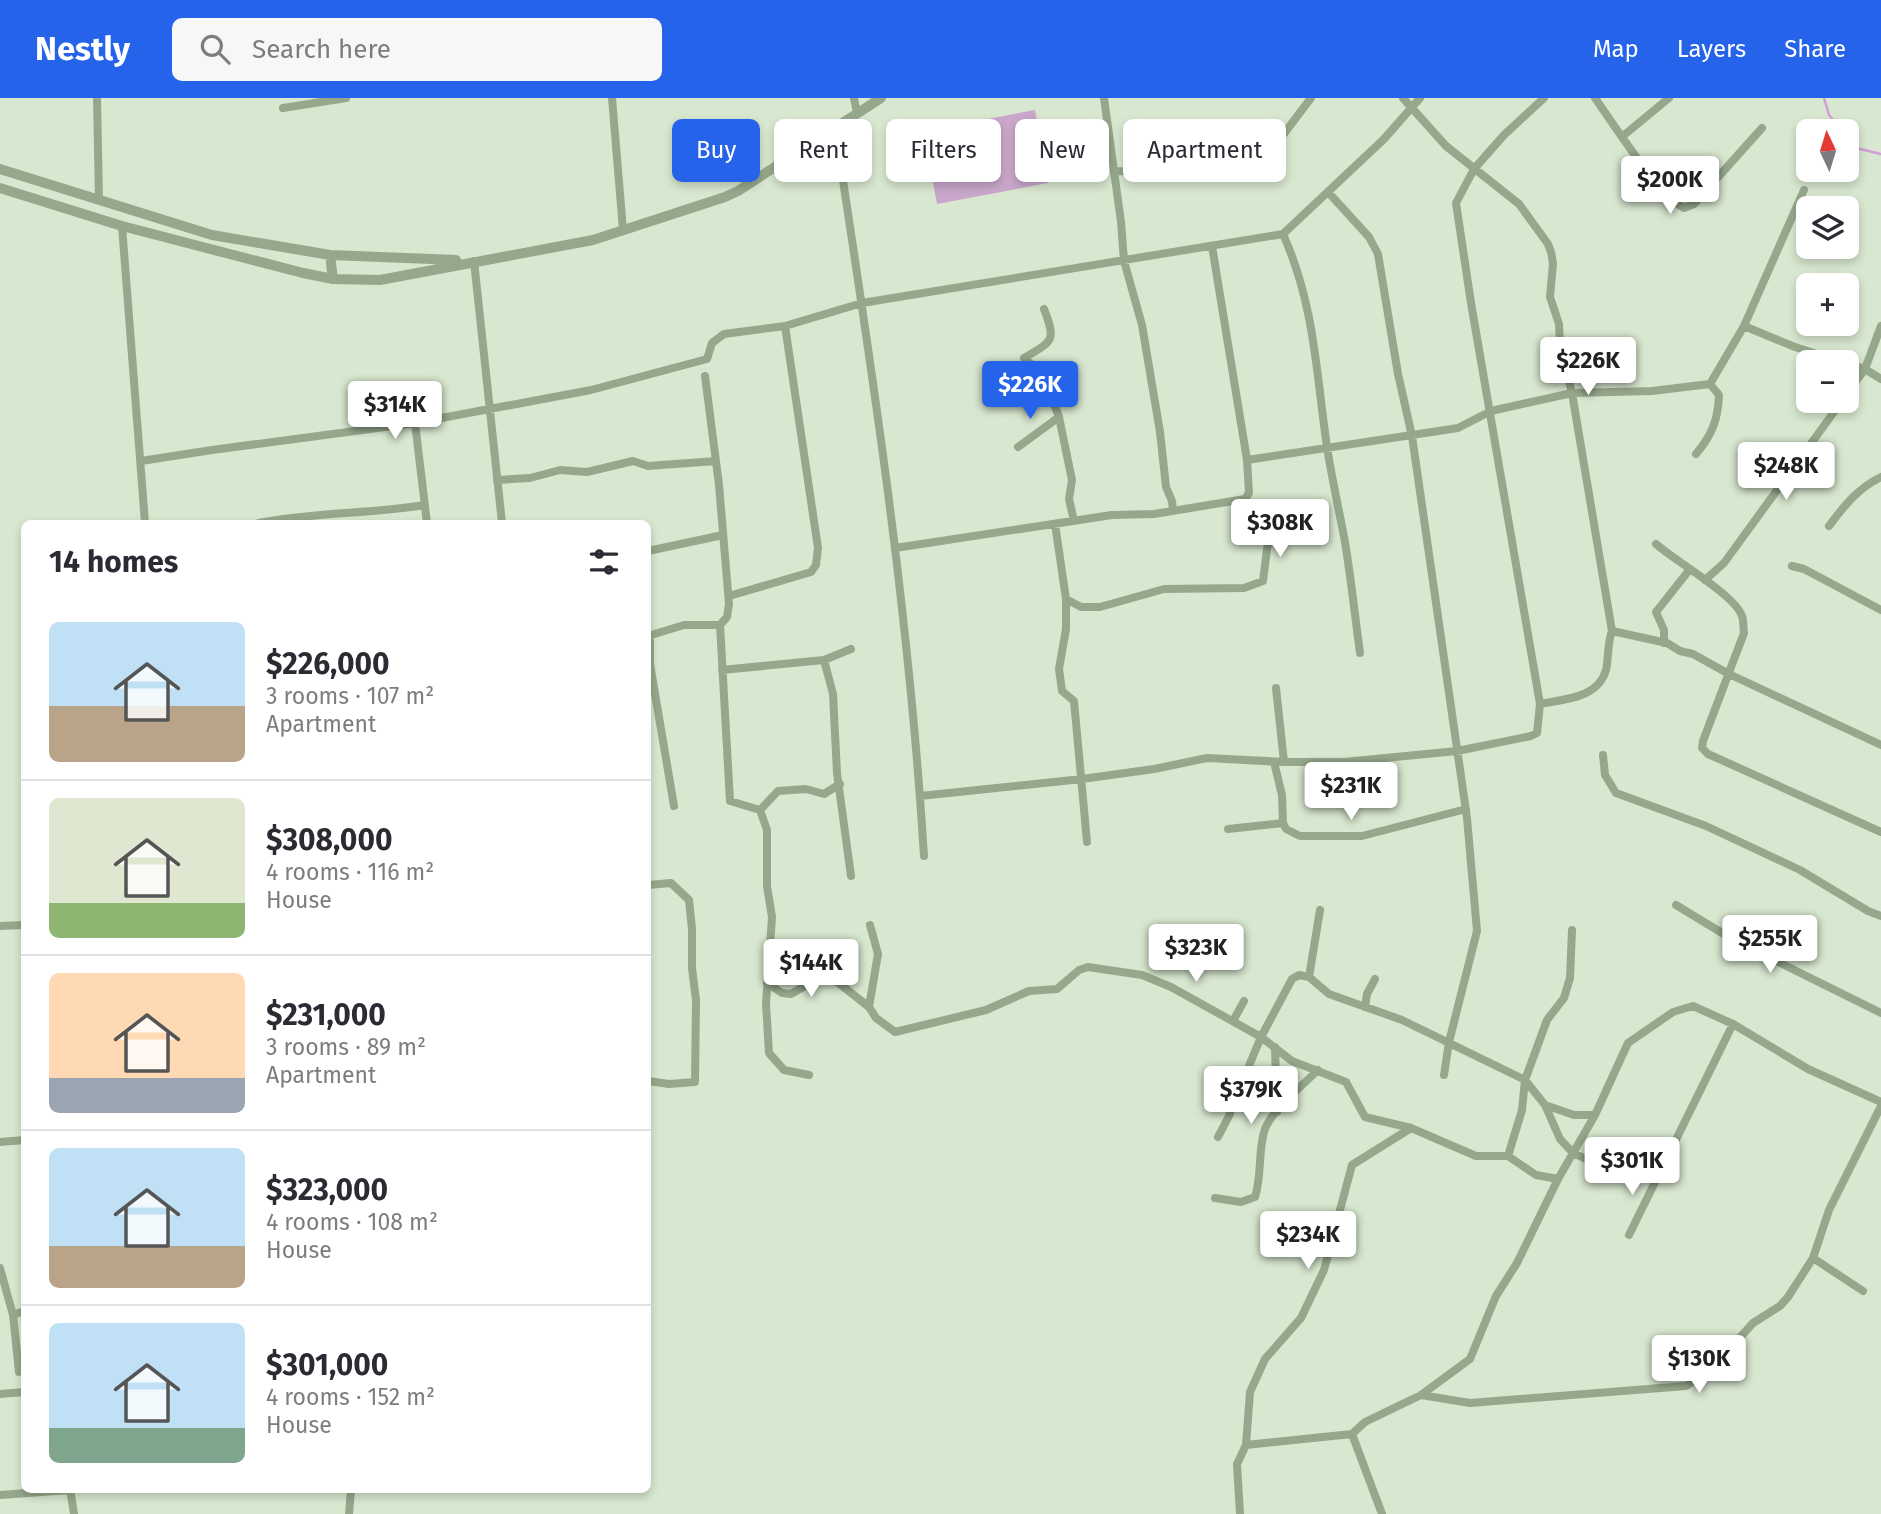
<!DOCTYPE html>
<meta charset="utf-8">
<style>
body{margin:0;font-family:"Fira Sans",sans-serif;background:#f7f7f7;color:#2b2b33;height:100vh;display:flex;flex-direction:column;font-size:26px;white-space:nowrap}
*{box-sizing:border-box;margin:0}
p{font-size:23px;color:#7c7c81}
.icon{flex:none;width:38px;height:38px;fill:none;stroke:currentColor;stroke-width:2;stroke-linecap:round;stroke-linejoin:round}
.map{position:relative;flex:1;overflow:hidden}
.details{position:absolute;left:21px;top:422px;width:630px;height:973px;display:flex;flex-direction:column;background:#fff;border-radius:10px;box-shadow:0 4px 10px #0003}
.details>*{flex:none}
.hud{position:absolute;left:672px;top:21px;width:665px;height:63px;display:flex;gap:14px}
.needle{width:46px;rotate:356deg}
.fabs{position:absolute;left:1796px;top:21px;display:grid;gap:14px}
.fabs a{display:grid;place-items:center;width:63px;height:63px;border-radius:10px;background:#fff;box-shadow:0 4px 10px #0003;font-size:35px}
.price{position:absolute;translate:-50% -60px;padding:0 16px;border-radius:7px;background:#fff;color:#222;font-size:23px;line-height:46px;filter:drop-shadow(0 2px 4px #0008)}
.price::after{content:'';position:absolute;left:50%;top:42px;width:21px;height:16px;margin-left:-10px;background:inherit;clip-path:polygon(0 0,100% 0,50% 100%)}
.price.active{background:#2563eb;color:#fff}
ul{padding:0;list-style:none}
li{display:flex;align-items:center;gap:21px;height:175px;padding:0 28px}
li+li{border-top:2px solid #e1e1e2}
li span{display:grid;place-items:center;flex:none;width:196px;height:140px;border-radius:10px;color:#555}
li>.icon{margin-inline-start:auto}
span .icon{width:84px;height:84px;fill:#fffc;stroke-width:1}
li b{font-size:30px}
h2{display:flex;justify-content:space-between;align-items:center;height:84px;padding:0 28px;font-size:30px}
.pill{padding:0 24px;border-radius:10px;background:#fff;box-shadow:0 4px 10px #0003;font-size:24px;line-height:63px}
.pill.active{background:#2563eb;color:#fff}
header{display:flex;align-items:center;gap:42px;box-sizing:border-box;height:98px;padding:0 35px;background:#2563eb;color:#fff}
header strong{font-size:33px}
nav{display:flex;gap:38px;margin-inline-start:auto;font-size:24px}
.search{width:490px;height:63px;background:#f7f7f7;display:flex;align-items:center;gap:18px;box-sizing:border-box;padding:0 24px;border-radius:10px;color:#7c7c81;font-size:26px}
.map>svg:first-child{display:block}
</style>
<header>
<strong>Nestly</strong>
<div class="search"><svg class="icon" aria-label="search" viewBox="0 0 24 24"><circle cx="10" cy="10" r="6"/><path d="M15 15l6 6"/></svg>Search here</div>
<nav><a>Map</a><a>Layers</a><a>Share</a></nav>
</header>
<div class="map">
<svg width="1881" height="1416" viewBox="0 0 1881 1416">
<rect width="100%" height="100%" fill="#d8e7cf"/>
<path fill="#c9a7cb" d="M 1035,12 L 1048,85 L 937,106 L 923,33 Z"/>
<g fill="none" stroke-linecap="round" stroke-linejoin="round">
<path stroke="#d39ed8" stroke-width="2.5" d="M 1824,0 L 1829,17 L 1842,33
M 1846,38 L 1856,50 L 1881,56"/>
<path stroke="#96a88c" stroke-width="8" d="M 97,0 L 99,102
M 612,0 L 623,132
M 854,0 L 857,15
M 1104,0 L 1121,124 L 1124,163 L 1142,227 L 1160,334 L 1166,389 L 1172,403 L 1173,413
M 1403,0 L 1446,48 L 1519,106 L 1548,146 L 1551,154 L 1553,165 L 1550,199 L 1559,226 L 1560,247 L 1572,295 L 1612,533 C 1607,546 1609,559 1606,572 C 1598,601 1563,601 1540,606
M 1595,0 C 1614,27 1658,96 1684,110 L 1694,106 L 1762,30
M 283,10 L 346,0
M 835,30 C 872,271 909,514 924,758
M 1623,38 L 1669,0
M 1114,73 L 1155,74 L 1216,67 L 1237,69 L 1268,61 L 1273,50 L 1311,0
M 1328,94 L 1369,139 L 1378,156 L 1398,276 L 1412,338 L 1467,720 L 1477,833 L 1449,944 L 1444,977
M 122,128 L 145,425
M 1283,136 C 1315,208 1316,274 1327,349 C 1332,381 1339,412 1345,444 C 1351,481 1355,518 1360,555
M 474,163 L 502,425
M 1044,211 C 1057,244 1052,243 1024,260 L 1031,266 L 1043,284 L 1053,303 L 1059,319 L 1072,382 L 1069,401 L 1074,423
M 1744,228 L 1795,249 L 1842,264
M 1846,265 L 1865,271 L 1881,281
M 705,278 L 719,387 L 729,506 L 727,519 L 720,527 L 730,703 L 760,712 L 778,693 L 806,691 L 824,696 L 840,686
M 1710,286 L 1744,228 L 1804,92
M 1846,297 L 1865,271 L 1881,228
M 415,325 L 427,425
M 1018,349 L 1059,319
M 1696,356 C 1712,337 1718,322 1719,297 L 1710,286
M 1247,362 L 1458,330 L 1491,313 L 1572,295 L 1652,293 L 1710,286
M 141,363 L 212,352 L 415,325 L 591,292 L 707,261 L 712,245 L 724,236 L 785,228 L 862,205 L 1283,136 L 1384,41 L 1420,0
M 497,382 L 530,380 L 560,372 L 587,374 L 633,363 L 648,368 L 716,363
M 259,425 C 314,414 370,416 425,407
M 1055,426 L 1066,501 L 1066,531 L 1059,571 L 1062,593 L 1074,603 L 1087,744
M 1829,428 C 1844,408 1858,390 1881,379
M 1656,446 C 1675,463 1735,497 1742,518 C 1744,523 1743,530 1744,535 L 1703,643 L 1702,650 L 1708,656 L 1881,734
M 895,450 L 1112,417 L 1154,416 L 1245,401 L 1249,395 L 1247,362 L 1212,148
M 648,453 L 723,437
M 1792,468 L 1804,471 L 1881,512
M 1705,482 L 1724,465 L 1842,303
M 729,498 L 811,474 L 816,467 L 818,450 L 785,228
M 1066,501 L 1081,509 L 1100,509 L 1164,491 L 1244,490 L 1263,483 L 1269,436
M 1612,533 L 1667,545 L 1680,553 L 1693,556 L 1729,576 L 1881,647
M 650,537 L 650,566 L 674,708
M 648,538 L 684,527 L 720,527
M 1664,545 L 1664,532 L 1656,514 L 1690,471
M 824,562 L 833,596 L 837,675 L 851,778
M 722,572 L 824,562 L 851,551
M 1276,590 L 1284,664
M 1603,657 L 1605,677 L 1616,695 L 1706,728 L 1800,772 L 1868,813 L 1881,818
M 1274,664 L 1282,697 L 1283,725 L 1286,731 L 1300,738 L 1362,738 L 1466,711
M 920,698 L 1082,681 L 1154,671 L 1207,660 L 1284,664 L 1344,664 L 1457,653 L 1531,638 L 1537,635 L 1540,606 L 1471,205 L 1456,105 L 1474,71 L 1504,37 L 1544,0
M 760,712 L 767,732 L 767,788 L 772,819 L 766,906 L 769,955 L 784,972 L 809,977
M 1228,731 L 1283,725
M 648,787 L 671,785 L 689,802 L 692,831 L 692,870 L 696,902 L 695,984 L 669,986 L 648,983
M 1676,807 L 1732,841 L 1881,915
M 870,827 L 878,856 L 869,909 L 876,920 L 895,934 L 986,912 L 1029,893 L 1057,891 L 1079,872 L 1088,869 L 1142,877 L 1171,889 L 1261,939 L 1292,963 L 1346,984 L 1365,1019 L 1411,1030 L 1476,1058 L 1508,1058 L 1536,1077 L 1558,1081
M 0,828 L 24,827
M 1309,879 L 1320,812
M 767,885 L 782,895 L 791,896 L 817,881 L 836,883 L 869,909
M 1365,909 L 1367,896 L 1375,881
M 1233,923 L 1244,903
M 1275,949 L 1277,1014
M 1545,1007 L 1560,1041 L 1573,1055 L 1628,1081 L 1660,1074 L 1733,926
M 1218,1039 L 1230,1016 L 1231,990 L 1246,975 L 1261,939 L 1292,881 L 1299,877 L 1309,879 L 1329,896 L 1402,922 L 1525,982 L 1545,1007 L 1574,1017 L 1595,1017
M 0,1044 L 24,1042
M 1508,1058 L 1522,1012 L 1525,982 L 1547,922 L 1564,900 L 1570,880 L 1572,832
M 1215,1100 L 1241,1104 L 1255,1099 C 1262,1077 1258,1055 1264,1034 C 1269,1014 1303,987 1318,972
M 1629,1137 L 1660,1074
M 1813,1160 L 1863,1193
M 0,1170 L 13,1217 L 19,1274
M 13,1217 L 24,1213
M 0,1296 L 24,1294
M 1421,1297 L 1470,1305 L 1686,1288 L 1711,1272 L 1753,1225 L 1780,1208 L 1788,1199 L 1813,1160 L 1829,1112 L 1881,1008
M 1246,1347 L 1352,1336
M 70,1391 L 74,1416
M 0,1397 L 70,1392
M 349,1416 L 351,1392
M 1240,1416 L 1237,1366 L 1246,1347 L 1250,1294 L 1265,1261 L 1301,1220 L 1324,1172 L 1352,1067 L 1411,1030
M 1382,1416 L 1352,1336 L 1365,1324 L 1421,1297 L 1470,1261 L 1496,1198 L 1517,1165 L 1558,1081 L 1595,1017 L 1628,945 L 1673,914 L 1693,908 L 1733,926 L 1808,971 L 1881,1004"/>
<path stroke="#96a88c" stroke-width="10" d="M 0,71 L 212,137 L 330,157 L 456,162
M 0,90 L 122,128 L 303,175 L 333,181 L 380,182 L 593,142 L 725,99 L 738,93 L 881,0
M 330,157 L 333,181"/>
</g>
</svg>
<div class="fabs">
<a><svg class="needle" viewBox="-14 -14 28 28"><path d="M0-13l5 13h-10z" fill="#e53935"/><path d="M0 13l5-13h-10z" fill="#7c7c81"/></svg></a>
<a><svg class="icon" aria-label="layers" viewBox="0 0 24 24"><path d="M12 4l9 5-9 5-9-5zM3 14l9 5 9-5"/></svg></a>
<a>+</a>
<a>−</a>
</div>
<b class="price" style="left:1670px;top:118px">$200K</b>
<b class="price" style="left:1588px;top:299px">$226K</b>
<b class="price active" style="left:1030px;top:323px">$226K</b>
<b class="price" style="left:395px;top:343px">$314K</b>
<b class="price" style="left:1786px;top:404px">$248K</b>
<b class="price" style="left:1280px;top:461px">$308K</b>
<b class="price" style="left:1351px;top:724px">$231K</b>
<b class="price" style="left:1770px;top:877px">$255K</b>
<b class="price" style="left:1196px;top:886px">$323K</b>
<b class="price" style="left:811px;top:901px">$144K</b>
<b class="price" style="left:1251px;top:1028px">$379K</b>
<b class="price" style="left:1632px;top:1099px">$301K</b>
<b class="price" style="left:1308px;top:1173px">$234K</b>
<b class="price" style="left:1699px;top:1297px">$130K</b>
<div class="hud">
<a class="pill active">Buy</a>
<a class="pill">Rent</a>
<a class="pill">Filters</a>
<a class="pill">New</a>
<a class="pill">Apartment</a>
</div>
<section class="details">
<h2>14 homes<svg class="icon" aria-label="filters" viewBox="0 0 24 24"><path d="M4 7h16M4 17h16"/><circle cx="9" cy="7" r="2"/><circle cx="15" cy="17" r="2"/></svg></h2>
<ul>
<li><span style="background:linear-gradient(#bfe0f5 60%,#b9a48a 0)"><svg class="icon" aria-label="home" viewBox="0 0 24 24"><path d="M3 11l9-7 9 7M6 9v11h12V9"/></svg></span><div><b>$226,000</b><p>3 rooms · 107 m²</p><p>Apartment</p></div></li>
<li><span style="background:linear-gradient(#dfe7d0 75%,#8fb573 0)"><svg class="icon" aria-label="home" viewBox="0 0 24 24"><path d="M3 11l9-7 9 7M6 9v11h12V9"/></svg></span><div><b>$308,000</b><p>4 rooms · 116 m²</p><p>House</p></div></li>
<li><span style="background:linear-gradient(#ffd9b3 75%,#9aa5b1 0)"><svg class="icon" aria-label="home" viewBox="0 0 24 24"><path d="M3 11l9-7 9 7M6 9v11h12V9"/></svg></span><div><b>$231,000</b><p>3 rooms · 89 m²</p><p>Apartment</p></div></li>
<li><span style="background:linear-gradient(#bfe0f5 70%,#b9a48a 0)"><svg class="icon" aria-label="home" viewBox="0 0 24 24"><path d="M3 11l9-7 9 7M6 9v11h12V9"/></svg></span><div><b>$323,000</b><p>4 rooms · 108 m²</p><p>House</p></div></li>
<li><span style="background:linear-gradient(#bfe0f5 75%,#7fa58c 0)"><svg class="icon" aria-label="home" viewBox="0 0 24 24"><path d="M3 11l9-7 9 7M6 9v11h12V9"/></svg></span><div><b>$301,000</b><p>4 rooms · 152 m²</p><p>House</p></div></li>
</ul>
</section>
</div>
